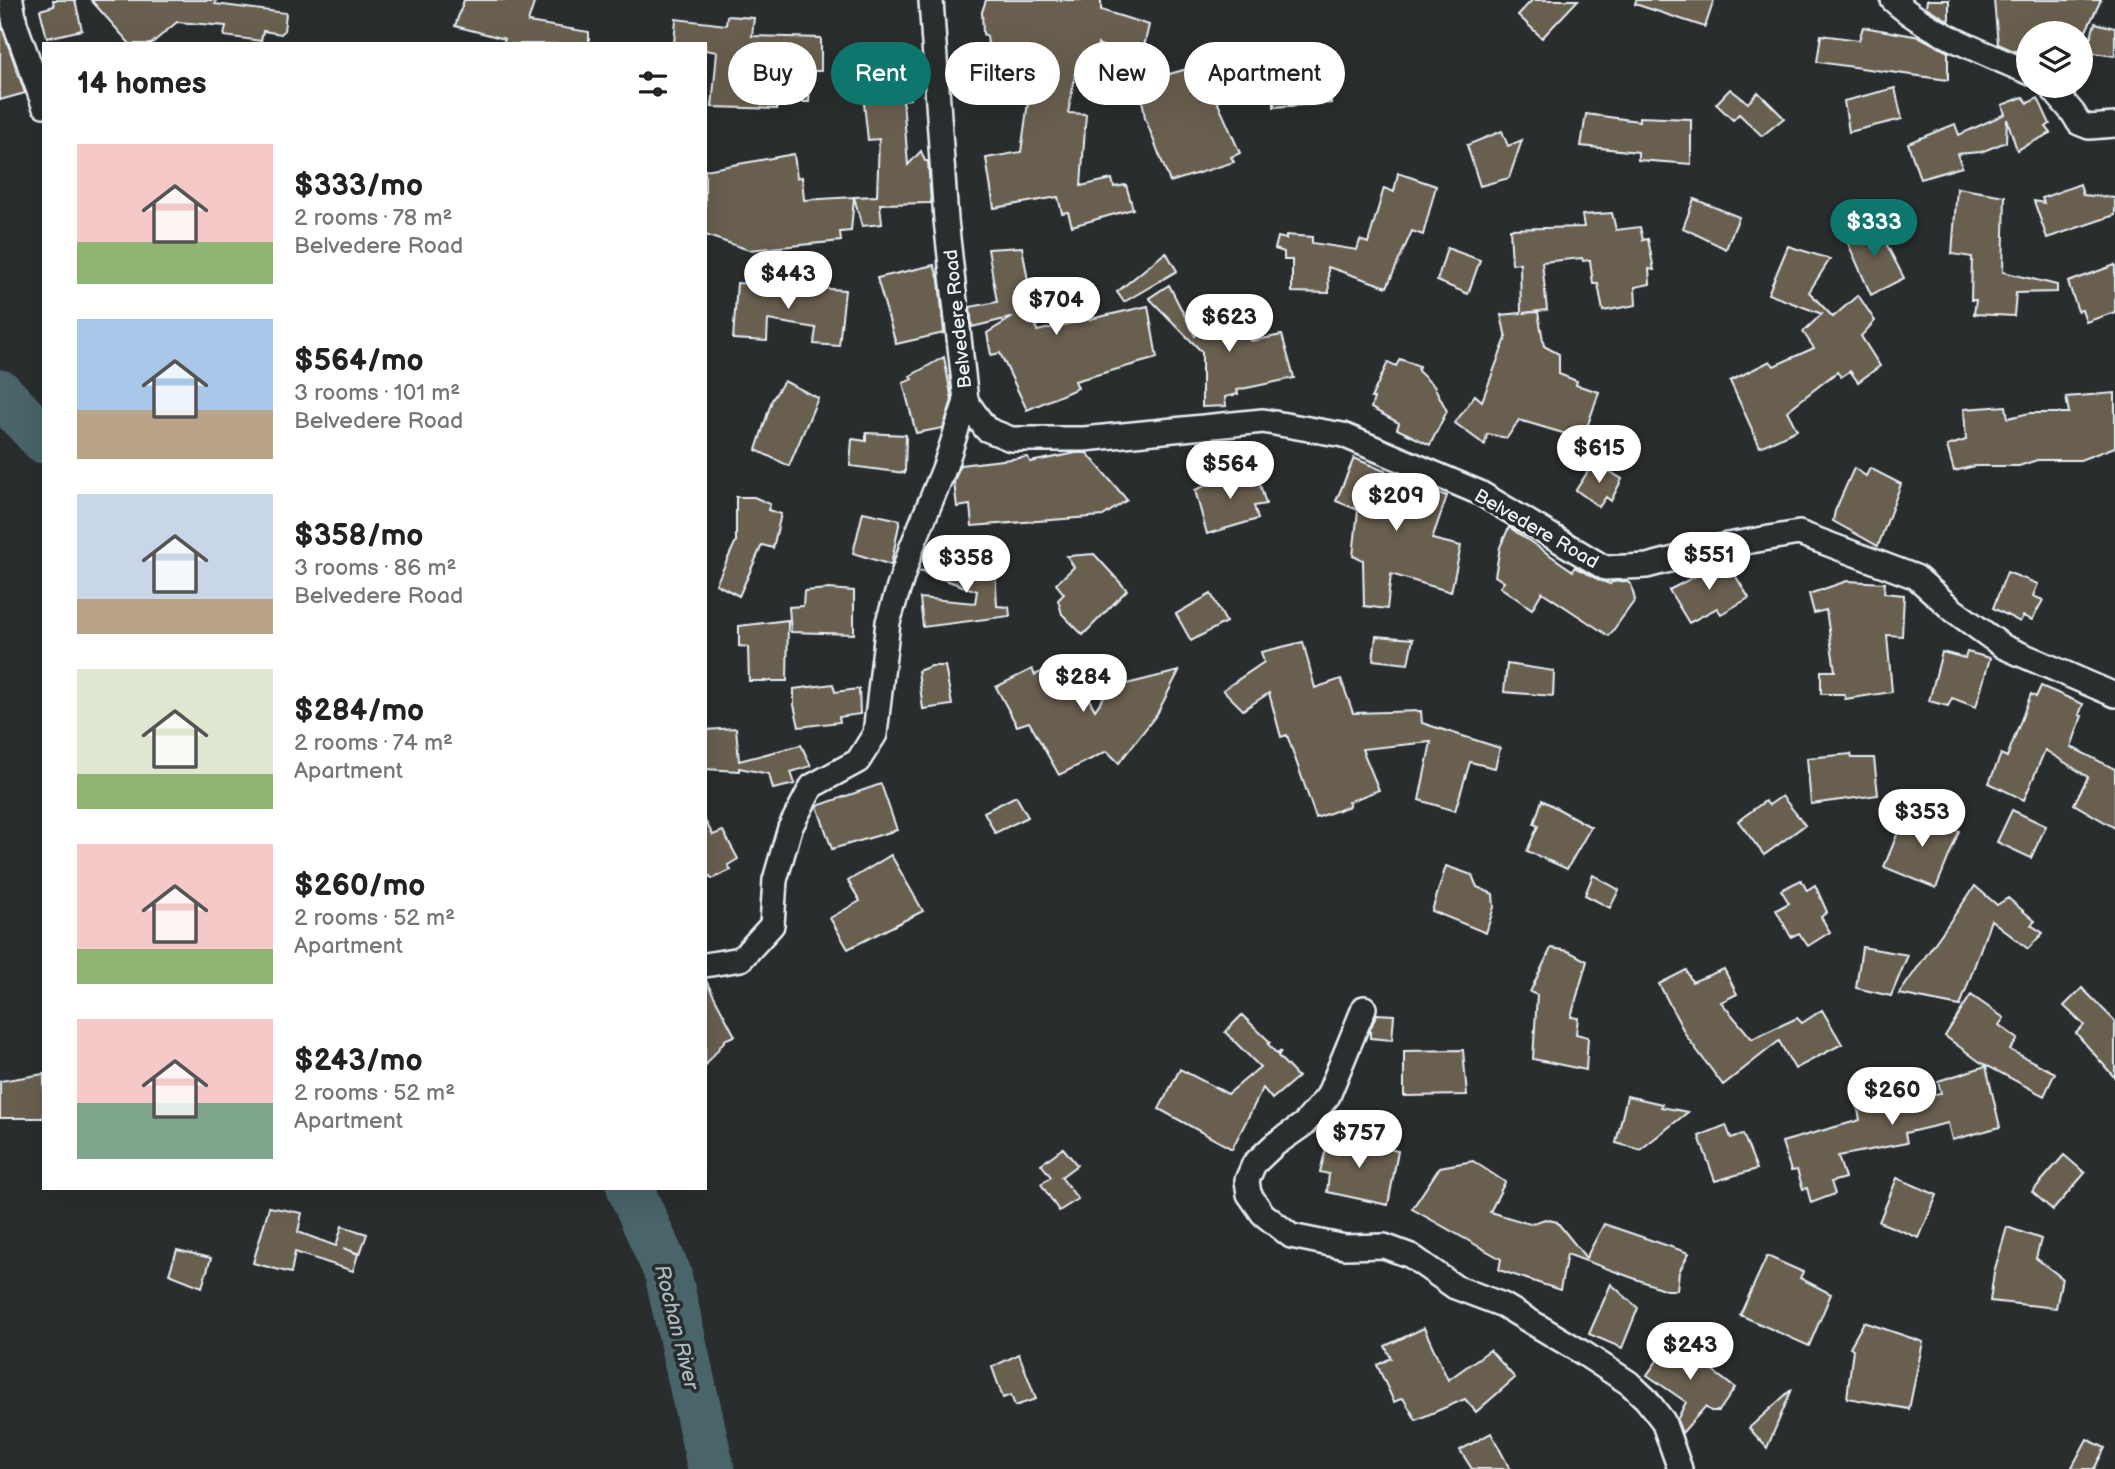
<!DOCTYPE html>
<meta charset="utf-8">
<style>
body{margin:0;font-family:"Balsamiq Sans",sans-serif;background:#f6f6f6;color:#222;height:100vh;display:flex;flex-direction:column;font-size:26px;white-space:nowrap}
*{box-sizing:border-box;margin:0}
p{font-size:23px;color:#767676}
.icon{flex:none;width:38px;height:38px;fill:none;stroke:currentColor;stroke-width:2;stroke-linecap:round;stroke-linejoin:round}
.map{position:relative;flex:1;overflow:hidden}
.drawer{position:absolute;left:42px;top:42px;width:665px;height:1148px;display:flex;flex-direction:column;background:#fff;border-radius:0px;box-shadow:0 7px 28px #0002}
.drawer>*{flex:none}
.hud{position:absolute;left:728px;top:42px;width:665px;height:63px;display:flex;gap:14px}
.controls{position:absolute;left:2016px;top:21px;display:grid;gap:14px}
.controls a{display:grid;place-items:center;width:77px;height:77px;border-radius:50%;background:#fff;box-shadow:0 7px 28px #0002;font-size:35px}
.price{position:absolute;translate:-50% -60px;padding:0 16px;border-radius:24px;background:#fff;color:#222;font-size:23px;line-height:46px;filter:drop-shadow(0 2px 4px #0008)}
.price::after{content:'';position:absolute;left:50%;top:42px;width:21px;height:16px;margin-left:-10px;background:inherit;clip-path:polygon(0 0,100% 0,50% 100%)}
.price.selected{background:#0f766e;color:#fff}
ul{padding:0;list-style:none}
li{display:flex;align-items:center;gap:21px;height:175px;padding:0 35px}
li span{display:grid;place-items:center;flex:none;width:196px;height:140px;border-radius:0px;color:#555}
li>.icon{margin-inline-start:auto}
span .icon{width:84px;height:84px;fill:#fffc;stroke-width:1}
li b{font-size:30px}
h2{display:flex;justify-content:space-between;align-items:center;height:84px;padding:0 35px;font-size:30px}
.tag{padding:0 24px;border-radius:32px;background:#fff;box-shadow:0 7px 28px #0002;font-size:24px;line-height:63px}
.tag.selected{background:#0f766e;color:#fff}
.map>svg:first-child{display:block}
</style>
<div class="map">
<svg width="2115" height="1469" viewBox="0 0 2115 1469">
<rect width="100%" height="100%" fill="#2a2d2e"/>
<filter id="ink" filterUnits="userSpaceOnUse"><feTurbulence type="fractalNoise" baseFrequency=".0143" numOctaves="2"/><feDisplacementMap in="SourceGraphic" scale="14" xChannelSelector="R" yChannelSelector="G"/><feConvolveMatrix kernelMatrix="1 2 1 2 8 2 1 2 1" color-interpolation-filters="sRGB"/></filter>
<g filter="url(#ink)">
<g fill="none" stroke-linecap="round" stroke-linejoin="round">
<path stroke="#48656b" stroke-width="47" d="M 0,393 L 44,440
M 630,1188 L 668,1274 L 711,1469"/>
</g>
<path fill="#695f50" stroke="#e8f1f8" stroke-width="2" d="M 53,0 L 75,0 L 82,30 L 47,38 L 40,10 L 54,6 Z
M 91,0 L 216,0 L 215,4 L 286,13 L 284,31 L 281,34 L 263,31 L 261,41 L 224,36 L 226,26 L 177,22 L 151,44 L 130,44 Z
M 464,0 L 535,0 L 528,22 L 589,32 L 589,44 L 503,44 L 505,39 L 455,26 Z
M 986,0 L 1101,0 L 1101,10 L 1149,25 L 1140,64 L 1098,44 L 1097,62 L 1078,60 L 1068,113 L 1086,114 L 1081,186 L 1112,179 L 1114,187 L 1126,185 L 1133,209 L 1072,226 L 1068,212 L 1062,213 L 1058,197 L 994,208 L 986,158 L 1021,152 L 1029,95 L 973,97 L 988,82 L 989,53 L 987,36 L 983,34 L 982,12 Z
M 1532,0 L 1578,0 L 1542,38 L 1518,15 Z
M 1636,0 L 1714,0 L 1705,27 L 1635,4 Z
M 1927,0 L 1949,0 L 1949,21 L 1926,7 Z
M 1994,0 L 2101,0 L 2085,33 L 2028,33 L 2028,50 L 2014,51 L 1998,44 Z
M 727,16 L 754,18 L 752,36 L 821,38 L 821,71 L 811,71 L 809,102 L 777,102 L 777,109 L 712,107 L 717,52 L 705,50 L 705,44 L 674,44 L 676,19 L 726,25 Z
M 0,22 L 25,93 L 0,100 Z
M 2095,23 L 2115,28 L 2115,56 L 2086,52 Z
M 1863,27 L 1920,37 L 1948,52 L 1948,80 L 1817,62 L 1821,35 L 1859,40 Z
M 1246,52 L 1255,88 L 1216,99 L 1240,153 L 1231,157 L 1234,162 L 1170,182 L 1145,118 L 1139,79 L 1165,72 L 1166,75 Z
M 909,61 L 910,99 L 903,100 L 908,165 L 921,151 L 925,161 L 928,161 L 931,203 L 880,204 L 882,224 L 862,226 L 854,197 L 877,196 L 879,139 L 868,140 L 861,76 L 874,75 L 874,64 Z
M 1330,77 L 1331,103 L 1274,107 L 1274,80 Z
M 1895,88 L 1902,119 L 1849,132 L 1844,101 Z
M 1730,89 L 1748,103 L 1758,92 L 1784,118 L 1762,136 L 1739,114 L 1733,120 L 1716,104 Z
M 2023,97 L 2028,103 L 2038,98 L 2050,124 L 2046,127 L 2051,133 L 2017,150 L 2007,119 L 2006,142 L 1981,152 L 1957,154 L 1962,167 L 1920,179 L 1908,143 L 1955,124 L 1959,135 L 2005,114 L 2002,105 Z
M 1586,114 L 1639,121 L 1639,117 L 1691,119 L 1691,164 L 1638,160 L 1638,152 L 1581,146 Z
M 1502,131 L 1508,146 L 1522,140 L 1509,178 L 1480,186 L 1467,145 Z
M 794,154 L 797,178 L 802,177 L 804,200 L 854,197 L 851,231 L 840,232 L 841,241 L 749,250 L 705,235 L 705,170 Z
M 1398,173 L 1436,186 L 1423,235 L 1412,231 L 1387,287 L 1328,267 L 1329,293 L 1292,292 L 1292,260 L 1284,260 L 1284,252 L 1275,249 L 1278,237 L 1286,239 L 1286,235 L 1312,237 L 1312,243 L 1357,250 L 1360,240 L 1368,243 L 1384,188 L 1394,192 Z
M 2080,184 L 2083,195 L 2115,198 L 2115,215 L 2047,238 L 2034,201 L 2044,203 L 2042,198 Z
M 1957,188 L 2005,196 L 2003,272 L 2057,285 L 2057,292 L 2016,293 L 2014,316 L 1974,314 L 1976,300 L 1971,300 L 1972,257 L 1952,254 Z
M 1694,199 L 1739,217 L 1726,249 L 1683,228 Z
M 1612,213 L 1616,230 L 1640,227 L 1643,240 L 1648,239 L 1654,270 L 1649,269 L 1650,284 L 1635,287 L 1636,305 L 1603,311 L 1598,284 L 1593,284 L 1590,260 L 1583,261 L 1582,258 L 1542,262 L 1547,310 L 1523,313 L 1538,312 L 1544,346 L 1559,354 L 1559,374 L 1577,381 L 1576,385 L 1599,392 L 1583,439 L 1519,420 L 1507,438 L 1487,434 L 1485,445 L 1455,423 L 1475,395 L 1482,401 L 1506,338 L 1501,315 L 1521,313 L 1520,263 L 1512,264 L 1510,229 L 1584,227 L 1582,215 Z
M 1875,222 L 1904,278 L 1871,295 L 1846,239 Z
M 1788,246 L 1830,259 L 1809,292 L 1833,317 L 1858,295 L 1875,321 L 1861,336 L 1880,366 L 1858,382 L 1850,371 L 1841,377 L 1837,372 L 1787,411 L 1797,430 L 1760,447 L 1730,381 L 1770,361 L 1774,366 L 1814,348 L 1803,332 L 1822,314 L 1768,294 Z
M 1022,247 L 1037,331 L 1148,306 L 1157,358 L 1075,381 L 1078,388 L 1027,410 L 1000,353 L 991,355 L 987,333 L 1013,317 L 972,327 L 970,307 L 997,302 L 988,249 Z
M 1447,248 L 1480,260 L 1468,294 L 1437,281 Z
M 1166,252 L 1177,271 L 1124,302 L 1117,292 Z
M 934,265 L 939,280 L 944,333 L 896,344 L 877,278 Z
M 2115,265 L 2115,312 L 2086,322 L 2082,310 L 2078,311 L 2068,282 Z
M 737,283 L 845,290 L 839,346 L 814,344 L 816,328 L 768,320 L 767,341 L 733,339 Z
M 1169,285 L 1195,336 L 1217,312 L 1251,341 L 1282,335 L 1294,378 L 1237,390 L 1238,394 L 1225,397 L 1226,406 L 1202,407 L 1202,352 L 1149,298 Z
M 944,357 L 952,400 L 943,428 L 916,433 L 903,383 L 912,379 L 910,376 Z
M 1400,359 L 1419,366 L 1418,371 L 1434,386 L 1447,411 L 1430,445 L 1397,429 L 1399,423 L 1371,408 L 1374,398 L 1371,398 L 1388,362 L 1396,366 Z
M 784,381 L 818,398 L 789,466 L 756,450 L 772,400 Z
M 2115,393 L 2115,447 L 2080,460 L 2037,460 L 2019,466 L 1975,466 L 1954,471 L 1947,446 L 1966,440 L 1964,409 L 2006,406 L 2008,418 L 2030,413 L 2069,413 L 2066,397 Z
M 866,433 L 906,435 L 905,473 L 850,466 L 852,439 L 866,441 Z
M 1076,453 L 1087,453 L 1127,500 L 1103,516 L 972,526 L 970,505 L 957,507 L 954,482 L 960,465 L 1028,457 L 1030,462 Z
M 1354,458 L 1396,476 L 1395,479 L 1447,496 L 1432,539 L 1461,546 L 1451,592 L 1391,574 L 1387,609 L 1364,606 L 1363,560 L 1353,556 L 1358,510 L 1336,501 Z
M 1594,462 L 1622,479 L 1611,501 L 1606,497 L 1599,507 L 1576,490 Z
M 1854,468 L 1866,476 L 1870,468 L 1901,484 L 1878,546 L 1833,521 L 1835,511 Z
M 1239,471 L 1240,475 L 1256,472 L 1266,504 L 1254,506 L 1258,519 L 1207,534 L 1195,490 Z
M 736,497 L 754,497 L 770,504 L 768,510 L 781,514 L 773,548 L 762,545 L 739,596 L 716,584 L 736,541 Z
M 863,512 L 900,520 L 891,565 L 853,553 Z
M 1509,527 L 1573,571 L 1575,567 L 1599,580 L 1610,584 L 1612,582 L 1625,581 L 1631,584 L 1635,600 L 1609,636 L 1542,592 L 1532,609 L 1500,587 L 1504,582 L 1495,576 L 1500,547 Z
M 986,545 L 994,546 L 997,606 L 1009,607 L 1010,616 L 923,627 L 920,598 L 975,603 L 977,591 L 919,571 L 982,565 Z
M 1094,554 L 1127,590 L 1083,635 L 1062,614 L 1058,600 L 1064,594 L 1056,584 L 1074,567 L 1067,556 Z
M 1726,560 L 1749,598 L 1721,614 L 1717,608 L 1689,623 L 1669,590 Z
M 2007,572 L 2038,584 L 2033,596 L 2043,600 L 2032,620 L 2023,616 L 2020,622 L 1993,608 Z
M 1847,581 L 1885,583 L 1884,593 L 1904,595 L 1902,636 L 1887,635 L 1892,692 L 1845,699 L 1844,694 L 1821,694 L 1821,671 L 1835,671 L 1826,610 L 1814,613 L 1809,594 Z
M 829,589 L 854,591 L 854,634 L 791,632 L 789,607 L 803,606 L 804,591 Z
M 1211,594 L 1226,622 L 1191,641 L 1176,614 Z
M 788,620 L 787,681 L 749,681 L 748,647 L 739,646 L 739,626 Z
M 1376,636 L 1413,639 L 1408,664 L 1373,660 Z
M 1303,642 L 1315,688 L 1341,679 L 1353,713 L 1421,711 L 1422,723 L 1500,748 L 1495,768 L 1470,762 L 1455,811 L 1419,800 L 1431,742 L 1362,749 L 1379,790 L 1348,802 L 1350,806 L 1316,818 L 1287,735 L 1281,737 L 1269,693 L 1243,710 L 1223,690 L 1264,662 L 1261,652 Z
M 1942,652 L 1965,658 L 1967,652 L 1990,658 L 1976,707 L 1952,698 L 1948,706 L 1929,701 Z
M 1067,660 L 1095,710 L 1110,688 L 1115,692 L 1118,686 L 1179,671 L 1157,714 L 1119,763 L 1107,751 L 1059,775 L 1029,722 L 1017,726 L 996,687 L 1032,669 L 1035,675 Z
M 1507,664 L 1554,671 L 1553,696 L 1504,692 Z
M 931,666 L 945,666 L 952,705 L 923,709 L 918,671 Z
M 833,684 L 835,692 L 859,689 L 860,714 L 839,717 L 840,722 L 799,727 L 794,705 L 794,689 Z
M 2041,686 L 2083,704 L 2079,715 L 2082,716 L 2071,747 L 2115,769 L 2115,828 L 2074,804 L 2088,777 L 2045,750 L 2024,800 L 1989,783 L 2001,754 L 2007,757 L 2031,694 L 2036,697 Z
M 736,728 L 739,761 L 801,745 L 811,766 L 791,772 L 795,784 L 773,789 L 769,774 L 739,768 L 739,771 L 705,769 L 705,730 Z
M 1851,754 L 1852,758 L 1874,758 L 1878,795 L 1811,804 L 1807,758 Z
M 881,784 L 897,830 L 832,849 L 817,806 Z
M 1016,796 L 1028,817 L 995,833 L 984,812 Z
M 1782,796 L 1805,825 L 1764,855 L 1738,821 L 1765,801 L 1769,805 Z
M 1542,800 L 1591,827 L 1567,869 L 1527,851 L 1538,826 L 1534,824 Z
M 1907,810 L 1959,831 L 1936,888 L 1884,867 Z
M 2012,810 L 2046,826 L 2031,858 L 1997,842 Z
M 705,821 L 713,835 L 723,831 L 738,859 L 728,865 L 731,870 L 712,879 L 710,876 L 705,878 Z
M 891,855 L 923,911 L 848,949 L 830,918 L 860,901 L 848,881 Z
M 1446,866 L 1472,875 L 1477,887 L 1493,894 L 1494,907 L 1486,933 L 1432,911 Z
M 1593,875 L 1619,890 L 1610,908 L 1585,895 Z
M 1801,880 L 1807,890 L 1815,885 L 1827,912 L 1821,917 L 1830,932 L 1808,946 L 1799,933 L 1791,937 L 1776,910 L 1789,903 L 1781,890 Z
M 1975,886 L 1997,905 L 2008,898 L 2035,921 L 2031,925 L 2043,933 L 2028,949 L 1991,920 L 1960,1006 L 1899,994 Z
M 1862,947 L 1908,955 L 1891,996 L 1856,988 Z
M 1551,948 L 1568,951 L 1587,961 L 1571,1017 L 1578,1018 L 1576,1034 L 1588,1037 L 1586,1070 L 1533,1059 L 1537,995 L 1530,992 Z
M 1724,969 L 1737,994 L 1721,1002 L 1752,1039 L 1797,1018 L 1802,1023 L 1822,1010 L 1842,1044 L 1795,1069 L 1779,1041 L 1723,1085 L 1687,1037 L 1659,984 L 1686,970 L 1692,982 Z
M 705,979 L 735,1036 L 726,1039 L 705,1066 Z
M 2082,988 L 2115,1021 L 2115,1078 L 2076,1033 L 2084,1025 L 2064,1006 Z
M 1971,995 L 2004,1018 L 1999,1025 L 2018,1039 L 2010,1050 L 2055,1073 L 2044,1096 L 1980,1062 L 1945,1036 Z
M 1377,1014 L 1394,1015 L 1392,1040 L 1370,1038 L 1370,1029 Z
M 1242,1015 L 1270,1042 L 1268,1044 L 1277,1054 L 1281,1051 L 1278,1056 L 1298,1077 L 1272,1099 L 1263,1088 L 1232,1149 L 1159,1109 L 1180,1069 L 1228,1094 L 1260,1067 L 1225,1032 Z
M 1463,1050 L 1467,1095 L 1404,1096 L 1404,1051 Z
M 1986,1066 L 2000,1127 L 1952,1140 L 1948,1123 L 1905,1133 L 1907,1143 L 1838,1156 L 1845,1178 L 1831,1182 L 1835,1194 L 1811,1203 L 1807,1188 L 1803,1189 L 1797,1170 L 1791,1171 L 1782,1142 L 1860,1120 L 1856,1099 L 1894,1090 L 1897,1100 L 1941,1093 L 1938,1081 Z
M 44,1074 L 44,1118 L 0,1118 L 0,1081 Z
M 1627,1096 L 1662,1104 L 1661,1107 L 1688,1112 L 1640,1150 L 1616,1143 Z
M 1726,1125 L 1731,1138 L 1743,1134 L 1757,1169 L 1715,1181 L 1699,1136 Z
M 1329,1137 L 1398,1151 L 1388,1205 L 1327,1192 L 1329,1174 L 1320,1172 Z
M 1063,1148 L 1077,1165 L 1061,1177 L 1078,1199 L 1059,1211 L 1041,1184 L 1051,1177 L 1041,1164 Z
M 2064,1155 L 2085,1173 L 2053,1210 L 2032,1192 Z
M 1473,1161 L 1505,1182 L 1490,1212 L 1530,1224 L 1545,1219 L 1557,1222 L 1586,1258 L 1604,1224 L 1689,1253 L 1679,1272 L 1677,1290 L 1666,1290 L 1567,1254 L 1560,1290 L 1499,1270 L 1501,1259 L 1412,1209 L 1440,1167 Z
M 1897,1178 L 1937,1195 L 1919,1238 L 1879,1222 Z
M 269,1207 L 302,1213 L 298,1232 L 336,1246 L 342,1226 L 367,1234 L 360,1254 L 343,1248 L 358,1254 L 353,1271 L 295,1252 L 291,1273 L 253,1263 Z
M 2007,1227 L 2041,1239 L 2036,1258 L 2062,1278 L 2056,1308 L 1990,1301 L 1994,1272 Z
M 177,1250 L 211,1258 L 202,1287 L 169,1274 Z
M 1767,1256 L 1803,1272 L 1800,1278 L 1831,1294 L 1809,1346 L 1740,1315 Z
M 1611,1284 L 1638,1308 L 1622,1348 L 1589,1334 Z
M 1864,1322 L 1923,1342 L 1909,1409 L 1847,1398 L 1853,1349 L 1850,1347 Z
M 1424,1328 L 1448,1380 L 1490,1350 L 1515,1378 L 1476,1412 L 1465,1399 L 1416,1420 L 1403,1398 L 1394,1402 L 1377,1365 L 1391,1358 L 1385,1346 Z
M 1672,1339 L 1682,1348 L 1685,1345 L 1708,1362 L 1706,1366 L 1735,1388 L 1719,1411 L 1711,1411 L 1705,1407 L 1682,1433 L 1677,1420 L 1686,1402 L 1647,1375 Z
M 1019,1354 L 1036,1399 L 1015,1406 L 1011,1395 L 1003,1398 L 992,1367 Z
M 1792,1389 L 1767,1448 L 1749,1428 Z
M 1491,1433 L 1510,1469 L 1472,1469 L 1460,1450 Z
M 2087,1439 L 2105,1448 L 2094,1469 L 2071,1469 Z"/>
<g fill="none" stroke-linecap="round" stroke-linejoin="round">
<g stroke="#e8f1f8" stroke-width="28">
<path id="street" d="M 11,0 L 15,24 L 44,105
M 931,0 L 946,220 L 966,401 L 986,429 L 1011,439 L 1084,439 L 1263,421 L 1343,435 L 1480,493 L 1605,568 L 1647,566 L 1727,545 L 1799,533 L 1916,577 L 1953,610 L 2004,647 L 2115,695
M 1893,0 C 1926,31 1986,54 2028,72
M 2050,86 L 2073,113 L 2079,123 L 2089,127 L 2115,125
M 705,965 L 741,959 L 772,925 L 775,880 L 790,828 L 812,786 L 858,761 L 875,734 L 888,622 L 911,549 L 944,469 L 966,401
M 1364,1008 L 1328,1096 L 1304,1124 L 1274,1145 L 1254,1164 L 1247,1180 L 1249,1194 L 1263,1214 L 1291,1236 L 1345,1247 L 1384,1246 L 1411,1256 L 1455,1287 L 1503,1305 L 1583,1353 L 1629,1383 L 1646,1399 L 1663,1421 L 1680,1469"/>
</g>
<use href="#street" stroke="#2a2d2e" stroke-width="23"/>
</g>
</g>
<g text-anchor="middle" stroke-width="7" stroke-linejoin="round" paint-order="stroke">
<g font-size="19" fill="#e8f1f8" stroke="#2a2d2e">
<text transform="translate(957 319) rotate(-96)" y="7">Belvedere Road</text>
<text transform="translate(1537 528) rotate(30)" y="7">Belvedere Road</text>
</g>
<g font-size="21" font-style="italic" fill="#a8b9c0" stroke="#2a2d2e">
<text transform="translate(677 1327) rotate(76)" y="7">Rochan River</text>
</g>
</g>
</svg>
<div class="controls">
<a><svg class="icon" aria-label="layers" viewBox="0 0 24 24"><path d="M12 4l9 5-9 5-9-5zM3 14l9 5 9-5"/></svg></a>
</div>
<b class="price selected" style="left:1874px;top:259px">$333</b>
<b class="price" style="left:788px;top:311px">$443</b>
<b class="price" style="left:1056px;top:337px">$704</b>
<b class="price" style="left:1229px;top:354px">$623</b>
<b class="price" style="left:1599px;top:485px">$615</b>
<b class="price" style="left:1230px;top:501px">$564</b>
<b class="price" style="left:1396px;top:533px">$209</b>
<b class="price" style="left:1709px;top:592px">$551</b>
<b class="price" style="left:966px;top:595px">$358</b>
<b class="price" style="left:1083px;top:714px">$284</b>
<b class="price" style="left:1922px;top:849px">$353</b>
<b class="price" style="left:1892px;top:1127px">$260</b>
<b class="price" style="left:1359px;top:1170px">$757</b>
<b class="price" style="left:1690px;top:1382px">$243</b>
<div class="hud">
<a class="tag">Buy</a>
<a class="tag selected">Rent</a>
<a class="tag">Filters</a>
<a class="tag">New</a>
<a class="tag">Apartment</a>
</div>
<section class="drawer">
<h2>14 homes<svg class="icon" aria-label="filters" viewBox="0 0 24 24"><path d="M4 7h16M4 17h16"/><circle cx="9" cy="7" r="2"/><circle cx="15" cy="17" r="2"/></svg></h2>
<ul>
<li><span style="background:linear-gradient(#f6c9c9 70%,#8fb573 0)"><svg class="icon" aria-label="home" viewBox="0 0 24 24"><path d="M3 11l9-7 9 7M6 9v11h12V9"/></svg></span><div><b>$333/mo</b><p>2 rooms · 78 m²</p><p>Belvedere Road</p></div></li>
<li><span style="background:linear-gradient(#a9c7e8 65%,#b9a48a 0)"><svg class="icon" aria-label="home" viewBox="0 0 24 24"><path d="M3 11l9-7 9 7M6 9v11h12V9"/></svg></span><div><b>$564/mo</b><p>3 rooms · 101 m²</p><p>Belvedere Road</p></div></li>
<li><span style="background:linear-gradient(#c9d6e8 75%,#b9a48a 0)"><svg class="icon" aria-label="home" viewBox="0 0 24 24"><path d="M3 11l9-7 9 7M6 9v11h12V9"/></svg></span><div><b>$358/mo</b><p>3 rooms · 86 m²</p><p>Belvedere Road</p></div></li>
<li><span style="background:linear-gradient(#dfe7d0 75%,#8fb573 0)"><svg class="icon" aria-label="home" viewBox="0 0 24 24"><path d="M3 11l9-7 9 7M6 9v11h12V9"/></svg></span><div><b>$284/mo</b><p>2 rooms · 74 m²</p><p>Apartment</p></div></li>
<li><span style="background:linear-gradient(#f6c9c9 75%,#8fb573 0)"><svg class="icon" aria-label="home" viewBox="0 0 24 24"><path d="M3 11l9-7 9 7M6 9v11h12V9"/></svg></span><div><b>$260/mo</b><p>2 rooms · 52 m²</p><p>Apartment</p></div></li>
<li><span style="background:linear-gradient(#f6c9c9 60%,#7fa58c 0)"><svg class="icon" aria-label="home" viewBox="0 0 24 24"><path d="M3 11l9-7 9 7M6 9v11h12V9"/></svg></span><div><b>$243/mo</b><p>2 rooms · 52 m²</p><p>Apartment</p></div></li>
</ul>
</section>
</div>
